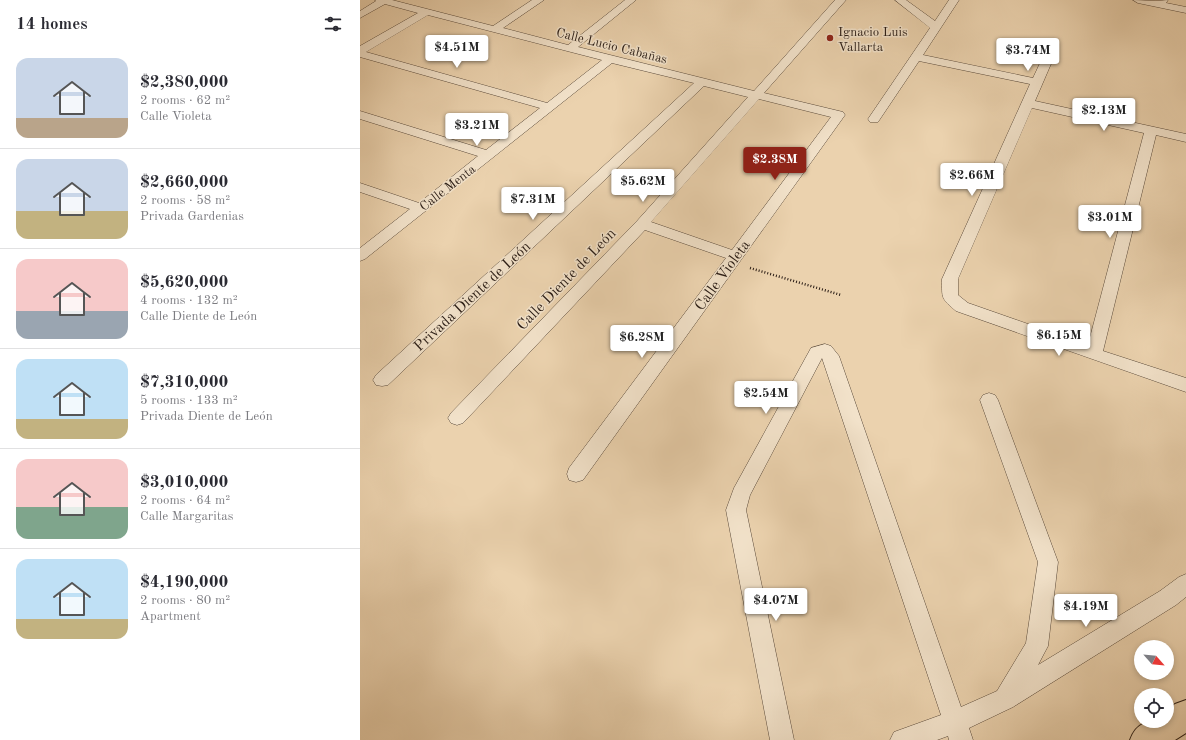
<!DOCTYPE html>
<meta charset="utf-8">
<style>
body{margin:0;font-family:"Old Standard TT",serif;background:#f2f2f3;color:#2b2b33;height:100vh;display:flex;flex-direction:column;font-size:15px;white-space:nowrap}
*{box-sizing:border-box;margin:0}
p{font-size:13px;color:#7c7c81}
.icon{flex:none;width:22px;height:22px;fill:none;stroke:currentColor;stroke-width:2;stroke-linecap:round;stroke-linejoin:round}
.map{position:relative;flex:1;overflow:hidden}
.sheet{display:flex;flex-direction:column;background:#fff;width:360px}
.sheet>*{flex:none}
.needle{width:26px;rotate:117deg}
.buttons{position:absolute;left:774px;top:640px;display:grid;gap:8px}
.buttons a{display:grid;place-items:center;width:40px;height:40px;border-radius:50%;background:#fff;box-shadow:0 2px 6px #0003;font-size:20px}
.price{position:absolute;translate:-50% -34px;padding:0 9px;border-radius:4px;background:#fff;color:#222;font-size:13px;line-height:26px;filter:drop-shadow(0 1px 2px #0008)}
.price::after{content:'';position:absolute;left:50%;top:24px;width:12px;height:9px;margin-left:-6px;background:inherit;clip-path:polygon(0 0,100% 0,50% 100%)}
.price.current{background:#8f2418;color:#fff}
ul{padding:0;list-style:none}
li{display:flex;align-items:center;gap:12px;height:100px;padding:0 16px}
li+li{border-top:1px solid #e1e1e2}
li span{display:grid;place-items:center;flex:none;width:112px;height:80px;border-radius:12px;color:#555}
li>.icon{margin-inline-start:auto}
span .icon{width:48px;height:48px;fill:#fffc;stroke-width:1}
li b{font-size:17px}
h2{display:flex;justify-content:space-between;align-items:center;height:48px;padding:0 16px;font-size:17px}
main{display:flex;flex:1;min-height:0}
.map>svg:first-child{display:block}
</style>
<main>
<section class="sheet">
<h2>14 homes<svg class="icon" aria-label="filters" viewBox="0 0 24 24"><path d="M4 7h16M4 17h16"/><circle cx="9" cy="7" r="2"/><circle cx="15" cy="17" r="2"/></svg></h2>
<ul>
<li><span style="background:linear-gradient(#c9d6e8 75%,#b9a48a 0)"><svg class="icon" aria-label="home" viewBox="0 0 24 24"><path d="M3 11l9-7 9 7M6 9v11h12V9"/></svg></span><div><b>$2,380,000</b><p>2 rooms · 62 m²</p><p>Calle Violeta</p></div></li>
<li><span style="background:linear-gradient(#c9d6e8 65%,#c2b280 0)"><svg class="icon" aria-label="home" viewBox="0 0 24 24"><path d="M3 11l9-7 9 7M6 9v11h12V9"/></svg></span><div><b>$2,660,000</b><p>2 rooms · 58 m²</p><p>Privada Gardenias</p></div></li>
<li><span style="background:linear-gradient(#f6c9c9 65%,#9aa5b1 0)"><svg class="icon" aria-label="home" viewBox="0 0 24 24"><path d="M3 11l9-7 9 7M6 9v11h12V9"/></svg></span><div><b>$5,620,000</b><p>4 rooms · 132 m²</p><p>Calle Diente de León</p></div></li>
<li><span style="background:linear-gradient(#bfe0f5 75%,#c2b280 0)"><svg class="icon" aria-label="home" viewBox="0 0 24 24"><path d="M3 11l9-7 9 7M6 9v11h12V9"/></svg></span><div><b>$7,310,000</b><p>5 rooms · 133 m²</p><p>Privada Diente de León</p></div></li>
<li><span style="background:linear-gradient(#f6c9c9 60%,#7fa58c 0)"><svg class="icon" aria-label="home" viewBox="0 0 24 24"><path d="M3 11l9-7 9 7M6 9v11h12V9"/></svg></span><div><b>$3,010,000</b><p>2 rooms · 64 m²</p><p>Calle Margaritas</p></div></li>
<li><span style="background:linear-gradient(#bfe0f5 75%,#c2b280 0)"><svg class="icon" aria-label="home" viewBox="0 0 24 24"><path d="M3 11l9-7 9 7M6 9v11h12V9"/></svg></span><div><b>$4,190,000</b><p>2 rooms · 80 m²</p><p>Apartment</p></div></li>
</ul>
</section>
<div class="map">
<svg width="826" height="740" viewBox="0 0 826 740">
<rect width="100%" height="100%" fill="#ebd2ae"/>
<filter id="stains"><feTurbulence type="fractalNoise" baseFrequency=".005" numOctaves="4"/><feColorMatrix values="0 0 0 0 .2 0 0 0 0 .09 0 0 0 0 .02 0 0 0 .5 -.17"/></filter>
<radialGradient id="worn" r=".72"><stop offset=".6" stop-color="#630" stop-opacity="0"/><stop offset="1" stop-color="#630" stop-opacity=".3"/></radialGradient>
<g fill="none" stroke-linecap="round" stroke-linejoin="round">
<g stroke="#5a4a3b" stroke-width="1">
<path id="minor" d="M 15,0 L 32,0 L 133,26 L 172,0 L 184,0 L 143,28 L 208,45 L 265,0 L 276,0 L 218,47 L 394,91 L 475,0 L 486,0 L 404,93 L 483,112 L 485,115 L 223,480 L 216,482 L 209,480 L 207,474 L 209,468 L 366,258 L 285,230 L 103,423 L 97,425 L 91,423 L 88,418 L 91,413 L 277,221 L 388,97 L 344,86 L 28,385 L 22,386 L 16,385 L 13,380 L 16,375 L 334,83 L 252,63 L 5,259 L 0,261 L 0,248 L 50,209 L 0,192 L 0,183 L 59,203 L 118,156 L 0,119 L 0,111 L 126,150 L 180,108 L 0,57 L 0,46 L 58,13 L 25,4 L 0,18 L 0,11 L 16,1 ZM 68,15 L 242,60 L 187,103 L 6,52 ZM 399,99 L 471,117 L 372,250 L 291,222 Z
M 535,0 L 546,0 L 575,21 L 589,0 L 599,0 L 563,55 L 673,78 L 687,48 L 695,48 L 697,50 L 675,101 L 826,134 L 826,142 L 796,135 L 743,351 L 826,378 L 826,392 L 596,311 C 581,298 582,299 582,279 L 670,84 L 559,61 L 518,122 L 510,122 L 508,119 L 570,28 ZM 672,108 L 784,133 L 728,345 L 608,303 L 598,295 L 598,279 Z
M 773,0 L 797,1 L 808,0 L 806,3 L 826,7 L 826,13 L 778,3 Z
M 465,344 L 471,346 L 479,356 L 601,707 L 637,691 L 666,643 L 678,562 L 620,400 L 623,395 L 629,393 L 635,395 L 638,400 L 698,562 L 688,646 L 678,665 L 800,591 L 819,577 L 826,574 L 826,597 L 816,605 L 653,707 L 609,728 L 613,740 L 589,740 L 588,736 L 577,740 L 530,740 L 534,732 L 581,715 L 462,358 L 390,495 L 386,510 L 434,740 L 410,740 L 366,510 L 374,488 L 451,348 Z"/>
</g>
<g stroke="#291c15" stroke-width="2">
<path id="trunk" d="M 826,700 L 826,733 L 815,740 L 770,740 C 777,721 788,721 807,721 L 807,710 L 815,704 Z"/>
</g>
<path stroke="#291c15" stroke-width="2.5" stroke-dasharray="1 2" stroke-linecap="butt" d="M 390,268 L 481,295"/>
<use href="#minor" fill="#f2e2ca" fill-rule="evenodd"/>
<use href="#trunk" fill="#ebd2ae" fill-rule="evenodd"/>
</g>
<circle fill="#8f2418" stroke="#f2e2ca" stroke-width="1.5" cx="470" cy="38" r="4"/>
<g text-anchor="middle" stroke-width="3" stroke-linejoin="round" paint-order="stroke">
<g font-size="13" fill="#291c15" stroke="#f2e2ca" text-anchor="start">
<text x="478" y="36">Ignacio Luis<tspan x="478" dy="15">Vallarta</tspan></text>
</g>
<g font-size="13" fill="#291c15" stroke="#f2e2ca">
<text transform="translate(252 45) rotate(14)" y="5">Calle Lucio Cabañas</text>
<text transform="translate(87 187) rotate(-38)" y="5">Calle Menta</text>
</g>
<g font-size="15" fill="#291c15" stroke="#f2e2ca">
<text transform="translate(362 275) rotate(-54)" y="5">Calle Violeta</text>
<text transform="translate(206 279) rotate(-46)" y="5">Calle Diente de León</text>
<text transform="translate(112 296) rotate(-43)" y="5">Privada Diente de León</text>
</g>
</g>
<rect width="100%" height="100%" filter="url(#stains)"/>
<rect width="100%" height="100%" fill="url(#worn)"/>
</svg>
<div class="buttons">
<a><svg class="needle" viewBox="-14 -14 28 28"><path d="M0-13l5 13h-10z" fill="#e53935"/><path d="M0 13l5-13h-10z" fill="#7c7c81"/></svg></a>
<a><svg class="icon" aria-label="locate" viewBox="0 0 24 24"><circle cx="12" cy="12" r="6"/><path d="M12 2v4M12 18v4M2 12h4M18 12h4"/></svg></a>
</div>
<b class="price" style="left:97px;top:69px">$4.51M</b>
<b class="price" style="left:668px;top:72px">$3.74M</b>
<b class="price" style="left:744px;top:132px">$2.13M</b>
<b class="price" style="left:117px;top:147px">$3.21M</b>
<b class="price current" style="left:415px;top:181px">$2.38M</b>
<b class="price" style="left:612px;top:197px">$2.66M</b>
<b class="price" style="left:283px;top:203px">$5.62M</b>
<b class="price" style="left:173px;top:221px">$7.31M</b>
<b class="price" style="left:750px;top:239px">$3.01M</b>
<b class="price" style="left:699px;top:357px">$6.15M</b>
<b class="price" style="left:282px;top:359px">$6.28M</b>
<b class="price" style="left:406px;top:415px">$2.54M</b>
<b class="price" style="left:416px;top:622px">$4.07M</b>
<b class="price" style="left:726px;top:628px">$4.19M</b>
</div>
</main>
